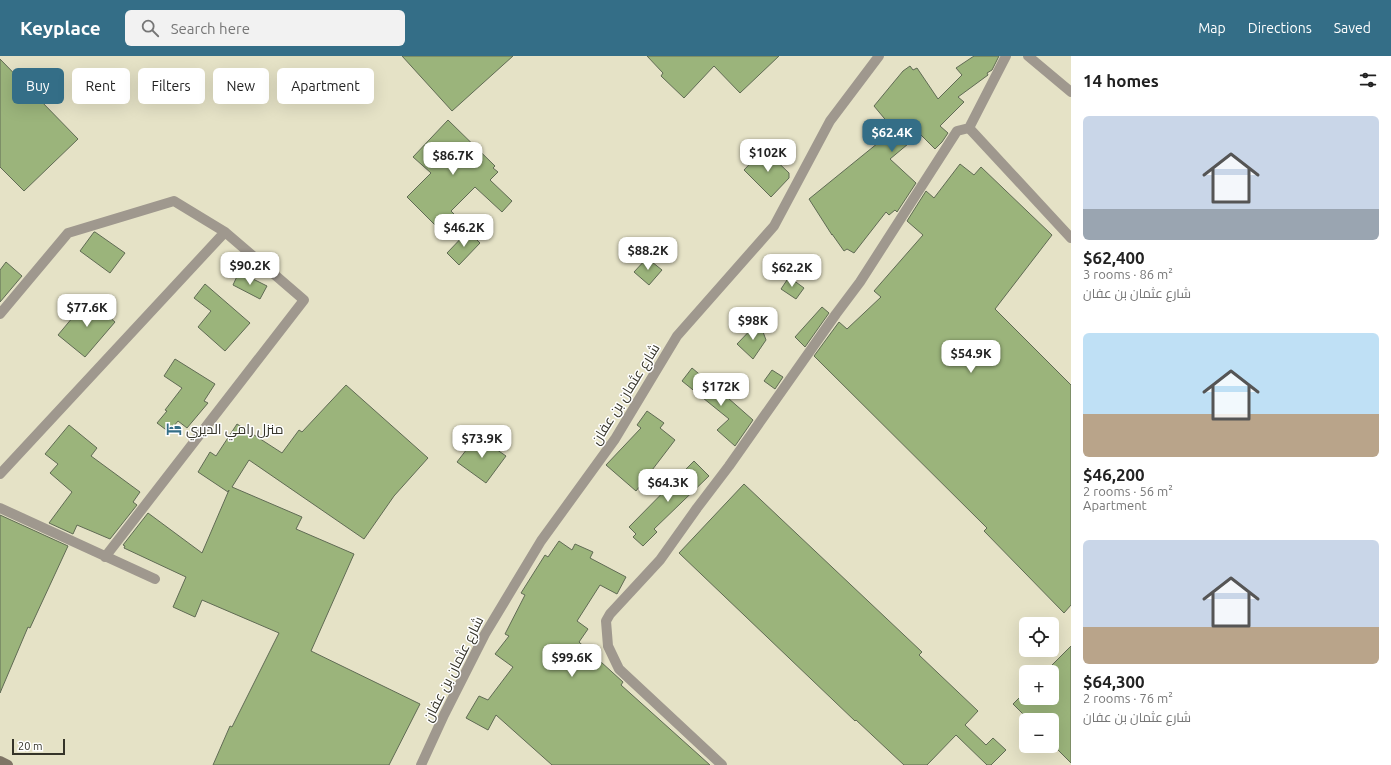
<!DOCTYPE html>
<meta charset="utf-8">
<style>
body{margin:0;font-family:Ubuntu,Cairo,sans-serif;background:#f2f2f2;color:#222;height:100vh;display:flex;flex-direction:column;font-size:15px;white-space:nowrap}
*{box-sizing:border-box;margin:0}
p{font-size:13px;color:#767676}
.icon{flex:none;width:22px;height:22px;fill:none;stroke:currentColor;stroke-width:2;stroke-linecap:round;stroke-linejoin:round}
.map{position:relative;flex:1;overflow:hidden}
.panel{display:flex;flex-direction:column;background:#fff;width:320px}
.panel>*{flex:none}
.banner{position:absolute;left:12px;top:12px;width:380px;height:36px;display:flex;gap:8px}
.tools{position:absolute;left:1019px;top:561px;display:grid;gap:8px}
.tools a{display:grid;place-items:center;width:40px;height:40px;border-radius:6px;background:#fff;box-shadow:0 4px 16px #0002;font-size:20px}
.scale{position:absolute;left:12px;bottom:10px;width:53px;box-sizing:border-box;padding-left:4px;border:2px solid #353429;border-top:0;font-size:11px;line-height:14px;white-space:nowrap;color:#353429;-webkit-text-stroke:3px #fff;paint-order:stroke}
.price{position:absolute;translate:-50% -34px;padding:0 9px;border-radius:8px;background:#fff;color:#222;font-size:13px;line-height:26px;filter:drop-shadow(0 1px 2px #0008)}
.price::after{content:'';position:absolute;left:50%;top:24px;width:12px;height:9px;margin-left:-6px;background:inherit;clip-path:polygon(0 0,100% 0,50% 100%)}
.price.active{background:#346e87;color:#fff}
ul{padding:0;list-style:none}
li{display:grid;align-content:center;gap:8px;height:212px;padding:0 12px}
li span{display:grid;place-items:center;height:124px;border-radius:6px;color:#555}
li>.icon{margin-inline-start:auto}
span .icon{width:72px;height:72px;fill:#fffc;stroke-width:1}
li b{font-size:17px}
h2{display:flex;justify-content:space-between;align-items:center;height:48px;padding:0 12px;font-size:17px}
.pill{padding:0 14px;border-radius:6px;background:#fff;box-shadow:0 4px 16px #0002;font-size:14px;line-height:36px}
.pill.active{background:#346e87;color:#fff}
header{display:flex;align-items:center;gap:24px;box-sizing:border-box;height:56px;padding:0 20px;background:#346e87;color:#fff}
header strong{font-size:19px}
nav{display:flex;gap:22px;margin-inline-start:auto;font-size:14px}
.search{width:280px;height:36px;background:#f2f2f2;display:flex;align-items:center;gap:10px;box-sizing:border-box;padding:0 14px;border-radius:6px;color:#767676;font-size:15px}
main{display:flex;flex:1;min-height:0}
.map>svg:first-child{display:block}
</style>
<header>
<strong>Keyplace</strong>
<div class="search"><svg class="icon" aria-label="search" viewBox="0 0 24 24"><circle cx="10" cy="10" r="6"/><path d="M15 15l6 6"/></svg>Search here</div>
<nav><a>Map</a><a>Directions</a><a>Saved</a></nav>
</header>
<main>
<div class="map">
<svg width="1071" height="709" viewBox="0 0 1071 709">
<rect width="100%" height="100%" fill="#e5e2c6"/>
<path fill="#9bb47b" stroke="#606b54" d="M 402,0 L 513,0 L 452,55 Z
M 647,0 L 779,0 L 740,37 L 714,10 L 684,42 L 661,20 L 663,17 Z
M 974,0 L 999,0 L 992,14 L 987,17 L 988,19 L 958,41 L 964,46 L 940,70 L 948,77 L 942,86 L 935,93 L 920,78 L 890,103 L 916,127 L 897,156 L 895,154 L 889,159 L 886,156 L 854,197 L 847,193 L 844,195 L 832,178 L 832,179 L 809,143 L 894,74 L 874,50 L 903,15 L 910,10 L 913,14 L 917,12 L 938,43 L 962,19 L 956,12 Z
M 0,3 L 78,83 L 24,135 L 0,111 Z
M 448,64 L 495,110 L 493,112 L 498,116 L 490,124 L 512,145 L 502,156 L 475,131 L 451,155 L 458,162 L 448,173 L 440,166 L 436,170 L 407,141 L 431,117 L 413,101 Z
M 764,93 L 789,117 L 789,122 L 771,141 L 744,114 Z
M 960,108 L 974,119 L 981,111 L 1052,179 L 995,253 L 1071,329 L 1071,549 L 1064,557 L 984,475 L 987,472 L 814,300 L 839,266 L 847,273 L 881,241 L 874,235 L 923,179 L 907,165 L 926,135 L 934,142 Z
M 468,175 L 480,187 L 459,209 L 447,197 Z
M 94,176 L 95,176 L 125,197 L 110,217 L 80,195 Z
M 647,202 L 662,214 L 649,229 L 634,216 Z
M 6,206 L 22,220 L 0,246 L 0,214 Z
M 239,216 L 267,230 L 260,243 L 233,229 Z
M 789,221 L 804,232 L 796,243 L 781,233 Z
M 205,228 L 250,267 L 225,295 L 198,271 L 211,255 L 194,242 Z
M 88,243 L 115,266 L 85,301 L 58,279 Z
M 822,251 L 829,257 L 805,291 L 795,281 Z
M 759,265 L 766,284 L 753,303 L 737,288 Z
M 175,303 L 215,328 L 204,345 L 208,347 L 187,372 L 178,365 L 169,376 L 157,367 L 167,355 L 165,354 L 182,332 L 164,320 Z
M 692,312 L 728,342 L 753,364 L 735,390 L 717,374 L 729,363 L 682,325 Z
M 772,314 L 783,321 L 775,333 L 764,325 Z
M 346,329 L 428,402 L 394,440 L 364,483 L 249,404 L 232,431 L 302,461 L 296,473 L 354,498 L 311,595 L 420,648 L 389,709 L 213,709 L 230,670 L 232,671 L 279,577 L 202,544 L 195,561 L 173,551 L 186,521 L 124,492 L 125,490 L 123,489 L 148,457 L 202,497 L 229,434 L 228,436 L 198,416 L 210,396 L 216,400 L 237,368 L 282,397 L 299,374 L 302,376 Z
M 647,355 L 664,367 L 660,372 L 675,384 L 636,435 L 606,409 L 641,372 L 637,369 Z
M 69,369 L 97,392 L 91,400 L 140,436 L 133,446 L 137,449 L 110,483 L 77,469 L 73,478 L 49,467 L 72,436 L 50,417 L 58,408 L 45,398 Z
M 477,380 L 506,400 L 486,427 L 457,406 Z
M 694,405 L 709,420 L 654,473 L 657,476 L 643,490 L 633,481 L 636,478 L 629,471 Z
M 744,428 L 922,596 L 919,599 L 978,655 L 965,669 L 986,689 L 993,682 L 1006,694 L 991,709 L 987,709 L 956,679 L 927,709 L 904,709 L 856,664 L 855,665 L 679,497 Z
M 0,459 L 68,490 L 30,572 L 28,571 L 0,637 Z
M 559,485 L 572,494 L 575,488 L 593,496 L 590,502 L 626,521 L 617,538 L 600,529 L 577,565 L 588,573 L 579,586 L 623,626 L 621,629 L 710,709 L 552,709 L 496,659 L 488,674 L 466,662 L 479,640 L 488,644 L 513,611 L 495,598 L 509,580 L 505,578 L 525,539 L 521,537 L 545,499 L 548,501 Z
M 1071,590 L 1071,707 L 1052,688 L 1052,664 L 1029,664 L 1013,648 L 1026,635 L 1026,642 L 1052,642 L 1052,616 L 1045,616 Z"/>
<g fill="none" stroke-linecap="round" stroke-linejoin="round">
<path stroke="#9f988e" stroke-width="10" d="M 1028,0 L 1071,36
M 969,72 L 1071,182"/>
<path stroke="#9f988e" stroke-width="10" d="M 0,258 L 68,177 L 174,145 L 225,176 L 304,244 L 105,501
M 0,418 L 225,176
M 0,452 L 155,523
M 421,709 L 444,659 L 485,578 L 541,485 L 615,383 L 677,280 L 774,170 L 830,65 L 879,0
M 722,709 L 619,613 L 608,590 L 606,565 L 610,558 L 660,504 L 697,452 L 729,410 L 836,258 L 860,226 L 957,75 L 969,72 L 1006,0"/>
<path stroke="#7f7566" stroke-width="10" d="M 0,705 L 8,709"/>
</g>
<defs>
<g id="hotel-bare" transform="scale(1.2)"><path d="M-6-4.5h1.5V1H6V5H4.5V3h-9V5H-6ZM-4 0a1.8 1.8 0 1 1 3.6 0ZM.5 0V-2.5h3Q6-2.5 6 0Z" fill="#346e87" stroke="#fff" stroke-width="2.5" paint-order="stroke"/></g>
</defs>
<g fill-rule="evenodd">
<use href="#hotel-bare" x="174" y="373"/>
</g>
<g text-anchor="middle" stroke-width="3" stroke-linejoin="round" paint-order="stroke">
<g font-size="14" fill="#353429" stroke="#fff">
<text transform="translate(625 338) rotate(-58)" y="5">شارع عثمان بن عفان</text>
<text transform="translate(453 613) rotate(-63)" y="5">شارع عثمان بن عفان</text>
</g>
<g font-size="14" fill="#353429" stroke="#fff" text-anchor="start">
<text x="186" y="378">منزل رامي الديري</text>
</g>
</g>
</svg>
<div class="tools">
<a><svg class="icon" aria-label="locate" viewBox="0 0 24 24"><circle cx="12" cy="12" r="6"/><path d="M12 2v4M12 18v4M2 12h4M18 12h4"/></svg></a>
<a>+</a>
<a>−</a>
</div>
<div class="scale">20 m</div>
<b class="price active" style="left:892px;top:97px">$62.4K</b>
<b class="price" style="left:768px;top:117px">$102K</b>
<b class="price" style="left:453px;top:120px">$86.7K</b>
<b class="price" style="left:464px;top:192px">$46.2K</b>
<b class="price" style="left:648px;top:215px">$88.2K</b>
<b class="price" style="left:250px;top:230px">$90.2K</b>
<b class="price" style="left:792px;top:232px">$62.2K</b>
<b class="price" style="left:87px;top:272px">$77.6K</b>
<b class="price" style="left:753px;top:285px">$98K</b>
<b class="price" style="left:971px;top:318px">$54.9K</b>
<b class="price" style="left:721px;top:351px">$172K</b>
<b class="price" style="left:482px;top:403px">$73.9K</b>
<b class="price" style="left:668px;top:447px">$64.3K</b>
<b class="price" style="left:572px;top:622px">$99.6K</b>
<div class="banner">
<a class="pill active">Buy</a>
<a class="pill">Rent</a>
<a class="pill">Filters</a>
<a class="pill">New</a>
<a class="pill">Apartment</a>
</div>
</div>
<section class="panel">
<h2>14 homes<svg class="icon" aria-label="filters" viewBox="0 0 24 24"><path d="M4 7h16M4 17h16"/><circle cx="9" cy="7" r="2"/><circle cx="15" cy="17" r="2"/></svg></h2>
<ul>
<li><span style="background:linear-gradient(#c9d6e8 75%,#9aa5b1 0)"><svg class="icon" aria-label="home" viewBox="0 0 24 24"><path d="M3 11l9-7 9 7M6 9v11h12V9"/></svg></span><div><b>$62,400</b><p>3 rooms · 86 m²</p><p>شارع عثمان بن عفان</p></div></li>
<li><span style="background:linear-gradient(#bfe0f5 65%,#b9a48a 0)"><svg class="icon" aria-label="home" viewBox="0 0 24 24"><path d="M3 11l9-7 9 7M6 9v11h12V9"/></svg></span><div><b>$46,200</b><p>2 rooms · 56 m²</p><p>Apartment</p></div></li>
<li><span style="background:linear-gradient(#c9d6e8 70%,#b9a48a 0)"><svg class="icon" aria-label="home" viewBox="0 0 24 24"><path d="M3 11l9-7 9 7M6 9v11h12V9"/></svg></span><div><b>$64,300</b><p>2 rooms · 76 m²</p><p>شارع عثمان بن عفان</p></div></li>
</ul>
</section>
</main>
